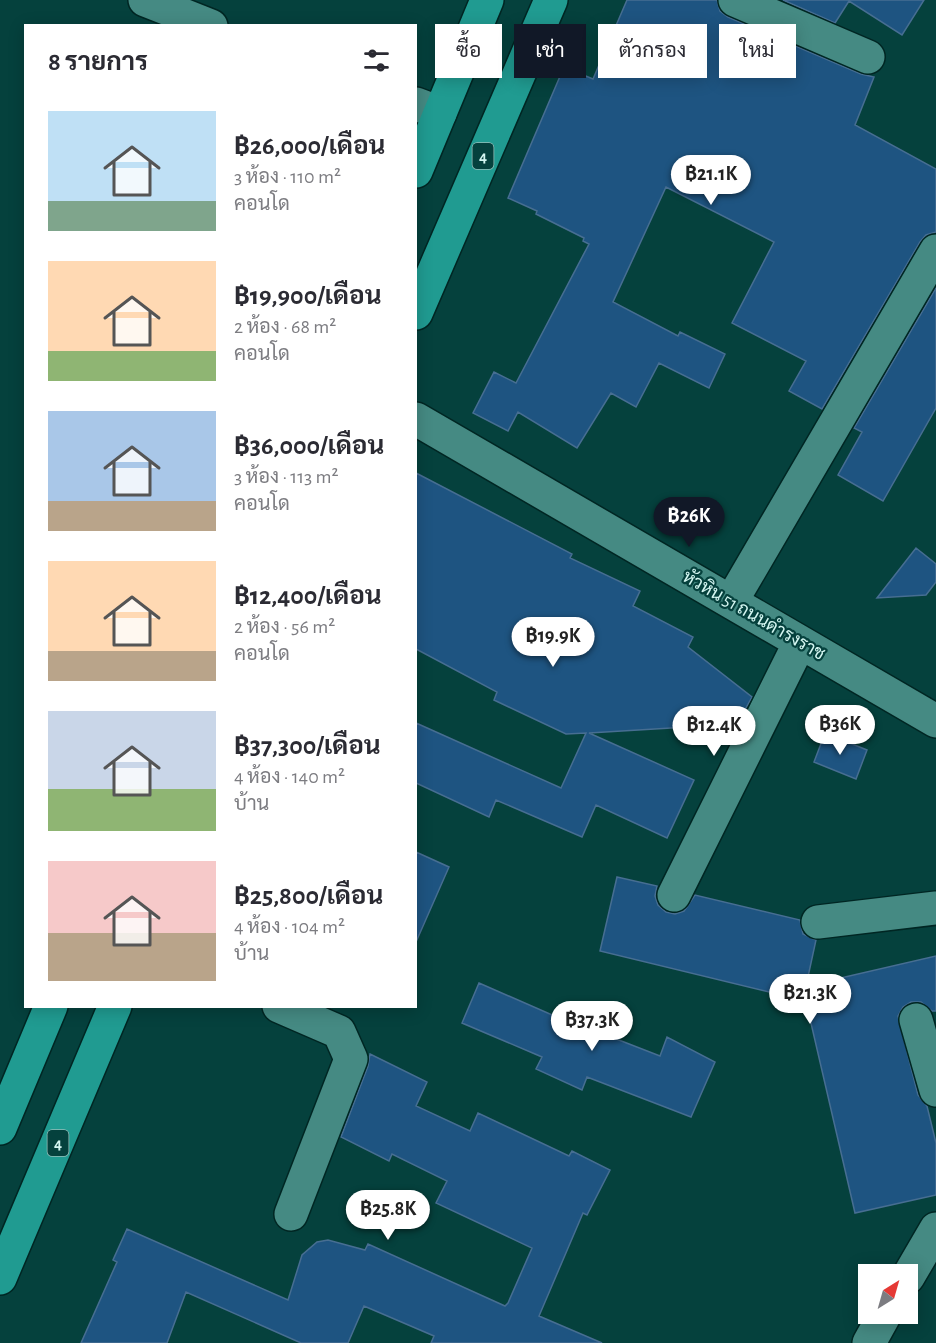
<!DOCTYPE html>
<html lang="th">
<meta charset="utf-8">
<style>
body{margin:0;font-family:"Alegreya Sans",Sarabun,sans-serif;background:#f2f2f3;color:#2b2b33;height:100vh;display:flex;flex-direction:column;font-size:22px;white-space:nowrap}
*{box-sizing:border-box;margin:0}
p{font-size:20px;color:#7c7c81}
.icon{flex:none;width:33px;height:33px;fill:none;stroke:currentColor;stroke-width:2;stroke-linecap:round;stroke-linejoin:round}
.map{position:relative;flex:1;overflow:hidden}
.sheet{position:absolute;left:24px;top:24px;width:393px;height:984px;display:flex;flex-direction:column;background:#fff;border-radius:0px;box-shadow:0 3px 15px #0003}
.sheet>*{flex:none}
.banner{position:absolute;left:435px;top:24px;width:411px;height:54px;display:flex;gap:12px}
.needle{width:39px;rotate:37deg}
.controls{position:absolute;left:858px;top:1264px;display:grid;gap:12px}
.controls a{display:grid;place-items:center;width:60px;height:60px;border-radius:0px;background:#fff;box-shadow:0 3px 15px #0003;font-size:30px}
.price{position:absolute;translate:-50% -51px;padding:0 14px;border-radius:21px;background:#fff;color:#222;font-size:20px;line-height:39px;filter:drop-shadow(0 2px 3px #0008)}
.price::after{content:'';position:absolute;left:50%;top:36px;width:18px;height:14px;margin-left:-9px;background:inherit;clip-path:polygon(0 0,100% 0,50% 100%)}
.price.selected{background:#111827;color:#fff}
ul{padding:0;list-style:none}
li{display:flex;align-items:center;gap:18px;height:150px;padding:0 24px}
li span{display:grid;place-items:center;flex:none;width:168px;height:120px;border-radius:0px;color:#555}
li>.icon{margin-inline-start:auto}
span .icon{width:72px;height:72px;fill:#fffc;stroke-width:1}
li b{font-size:26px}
h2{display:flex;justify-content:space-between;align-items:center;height:72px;padding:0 24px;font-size:26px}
.pill{padding:0 21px;border-radius:0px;background:#fff;box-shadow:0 3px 15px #0003;font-size:21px;line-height:54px}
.pill.selected{background:#111827;color:#fff}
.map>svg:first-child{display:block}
</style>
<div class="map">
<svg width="936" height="1343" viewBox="0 0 936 1343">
<rect width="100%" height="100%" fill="#05413d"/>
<path fill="#1e5481" stroke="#476e92" stroke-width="1.5" d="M 627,0 L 717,0 L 720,11 L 728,17 L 861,74 L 874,77 L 855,125 L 936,169 L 936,232 L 926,235 L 920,242 L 822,409 L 789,391 L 806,361 L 732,323 L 774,242 L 666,187 L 613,302 L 678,336 L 680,332 L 725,354 L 709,388 L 659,363 L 636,407 L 611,393 L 577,448 L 518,412 L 508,431 L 473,413 L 494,372 L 516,383 L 589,244 L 583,241 L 584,238 L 536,214 L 537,211 L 508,198 L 564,67 L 593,79 Z
M 783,0 L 924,0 L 902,35 L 849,1 L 835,23 Z
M 936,288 L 936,408 L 883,501 L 838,475 L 862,432 L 854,428 Z
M 416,473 L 572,554 L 570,558 L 640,591 L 633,606 L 693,637 L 688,647 L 752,697 L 737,724 L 589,733 L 694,780 L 667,838 L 596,805 L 582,837 L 496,800 L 489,817 L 416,783 L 416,723 L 561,788 L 586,733 L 566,734 L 494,700 L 497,692 L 416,649 Z
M 916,548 L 936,564 L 936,582 L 926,595 L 877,598 Z
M 825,733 L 867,750 L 856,779 L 814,762 Z
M 416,852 L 449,867 L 416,942 Z
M 617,877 L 657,886 L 655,896 L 658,905 L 666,912 L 675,914 L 684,911 L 695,895 L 800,920 L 803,934 L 816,940 L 806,986 L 936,956 L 936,1011 L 932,1011 L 921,1002 L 911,1002 L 903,1007 L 898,1016 L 918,1095 L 927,1106 L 936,1143 L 936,1195 L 855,1213 L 804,993 L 802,1000 L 600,951 Z
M 479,983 L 559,1018 L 562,1011 L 607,1032 L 606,1035 L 660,1056 L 667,1037 L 715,1062 L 691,1117 L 587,1077 L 582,1090 L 536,1069 L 542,1057 L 462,1023 Z
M 370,1054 L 427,1082 L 416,1106 L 470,1131 L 478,1113 L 569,1156 L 572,1151 L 610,1170 L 587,1215 L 583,1213 L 539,1316 L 602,1343 L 431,1343 L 434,1336 L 364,1306 L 348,1343 L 301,1343 L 186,1292 L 167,1343 L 81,1343 L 117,1262 L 113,1260 L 127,1229 L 288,1300 L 302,1255 L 317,1242 L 328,1240 L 365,1250 L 368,1244 L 505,1306 L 508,1303 L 532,1248 L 436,1203 L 447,1181 L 392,1154 L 389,1161 L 341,1137 L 368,1066 Z"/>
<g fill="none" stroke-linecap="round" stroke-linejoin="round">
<g stroke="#002623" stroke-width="36">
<path id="minor" d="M 145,0 L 211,26
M 735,0 L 868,57
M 416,104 L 440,113
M 416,419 L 936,721
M 731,602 L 936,251
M 674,895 L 800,642
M 818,922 L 936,908
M 279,1006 L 339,1032 L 351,1059 L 291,1214
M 916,1020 L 936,1090
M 908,1277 L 936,1229
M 869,1343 L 885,1314"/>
</g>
<g stroke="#002623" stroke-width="36">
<path id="major" d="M 416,171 L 487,0
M 416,313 L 551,0
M 0,1128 L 51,1006
M 0,1278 L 115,1006"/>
</g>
<use href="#minor" stroke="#458a83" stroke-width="33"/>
<use href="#major" stroke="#209b91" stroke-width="33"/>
</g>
<g text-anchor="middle" stroke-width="4.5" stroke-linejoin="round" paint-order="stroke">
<g fill="#05413d" stroke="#96c0bb" stroke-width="1.5">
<rect x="472.5" y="143" width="21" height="26" rx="4.5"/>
<rect x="47.5" y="1130" width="21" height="26" rx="4.5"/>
</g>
<g font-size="16" font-weight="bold" fill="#d4f6f1">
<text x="483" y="162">4</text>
<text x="58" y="1149">4</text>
</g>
<g font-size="18" fill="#d4f6f1" stroke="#05413d">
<text transform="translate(754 615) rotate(30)" y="6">หัวหิน 51 ถนนดำรงราช</text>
</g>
</g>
</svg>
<div class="controls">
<a><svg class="needle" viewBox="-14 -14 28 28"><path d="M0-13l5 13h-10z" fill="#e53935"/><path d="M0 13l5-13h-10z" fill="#7c7c81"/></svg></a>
</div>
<b class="price" style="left:711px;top:206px">฿21.1K</b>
<b class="price selected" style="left:689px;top:548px">฿26K</b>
<b class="price" style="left:553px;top:668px">฿19.9K</b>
<b class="price" style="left:840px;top:756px">฿36K</b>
<b class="price" style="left:714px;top:757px">฿12.4K</b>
<b class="price" style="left:810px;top:1025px">฿21.3K</b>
<b class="price" style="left:592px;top:1052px">฿37.3K</b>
<b class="price" style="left:388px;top:1241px">฿25.8K</b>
<div class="banner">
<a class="pill">ซื้อ</a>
<a class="pill selected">เช่า</a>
<a class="pill">ตัวกรอง</a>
<a class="pill">ใหม่</a>
</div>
<section class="sheet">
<h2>8 รายการ<svg class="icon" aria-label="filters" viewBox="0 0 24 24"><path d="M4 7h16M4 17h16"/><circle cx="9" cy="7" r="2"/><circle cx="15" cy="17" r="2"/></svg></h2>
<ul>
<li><span style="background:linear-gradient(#bfe0f5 75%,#7fa58c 0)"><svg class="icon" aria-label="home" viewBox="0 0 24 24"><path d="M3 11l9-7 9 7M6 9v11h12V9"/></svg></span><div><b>฿26,000/เดือน</b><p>3 ห้อง · 110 m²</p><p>คอนโด</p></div></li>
<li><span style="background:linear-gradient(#ffd9b3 75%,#8fb573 0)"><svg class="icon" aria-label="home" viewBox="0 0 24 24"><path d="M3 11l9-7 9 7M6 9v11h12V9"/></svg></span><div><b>฿19,900/เดือน</b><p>2 ห้อง · 68 m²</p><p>คอนโด</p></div></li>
<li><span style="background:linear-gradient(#a9c7e8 75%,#b9a48a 0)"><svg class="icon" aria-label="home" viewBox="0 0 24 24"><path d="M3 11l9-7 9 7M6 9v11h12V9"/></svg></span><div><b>฿36,000/เดือน</b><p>3 ห้อง · 113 m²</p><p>คอนโด</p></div></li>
<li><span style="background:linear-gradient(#ffd9b3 75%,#b9a48a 0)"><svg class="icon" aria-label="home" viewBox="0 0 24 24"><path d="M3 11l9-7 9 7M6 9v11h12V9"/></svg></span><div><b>฿12,400/เดือน</b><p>2 ห้อง · 56 m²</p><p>คอนโด</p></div></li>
<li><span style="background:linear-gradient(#c9d6e8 65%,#8fb573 0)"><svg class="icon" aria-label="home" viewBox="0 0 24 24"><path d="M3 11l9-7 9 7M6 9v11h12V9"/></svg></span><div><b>฿37,300/เดือน</b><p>4 ห้อง · 140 m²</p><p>บ้าน</p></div></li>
<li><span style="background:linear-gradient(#f6c9c9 60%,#b9a48a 0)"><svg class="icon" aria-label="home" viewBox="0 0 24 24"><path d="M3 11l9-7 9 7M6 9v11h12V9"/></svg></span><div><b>฿25,800/เดือน</b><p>4 ห้อง · 104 m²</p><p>บ้าน</p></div></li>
</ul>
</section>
</div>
